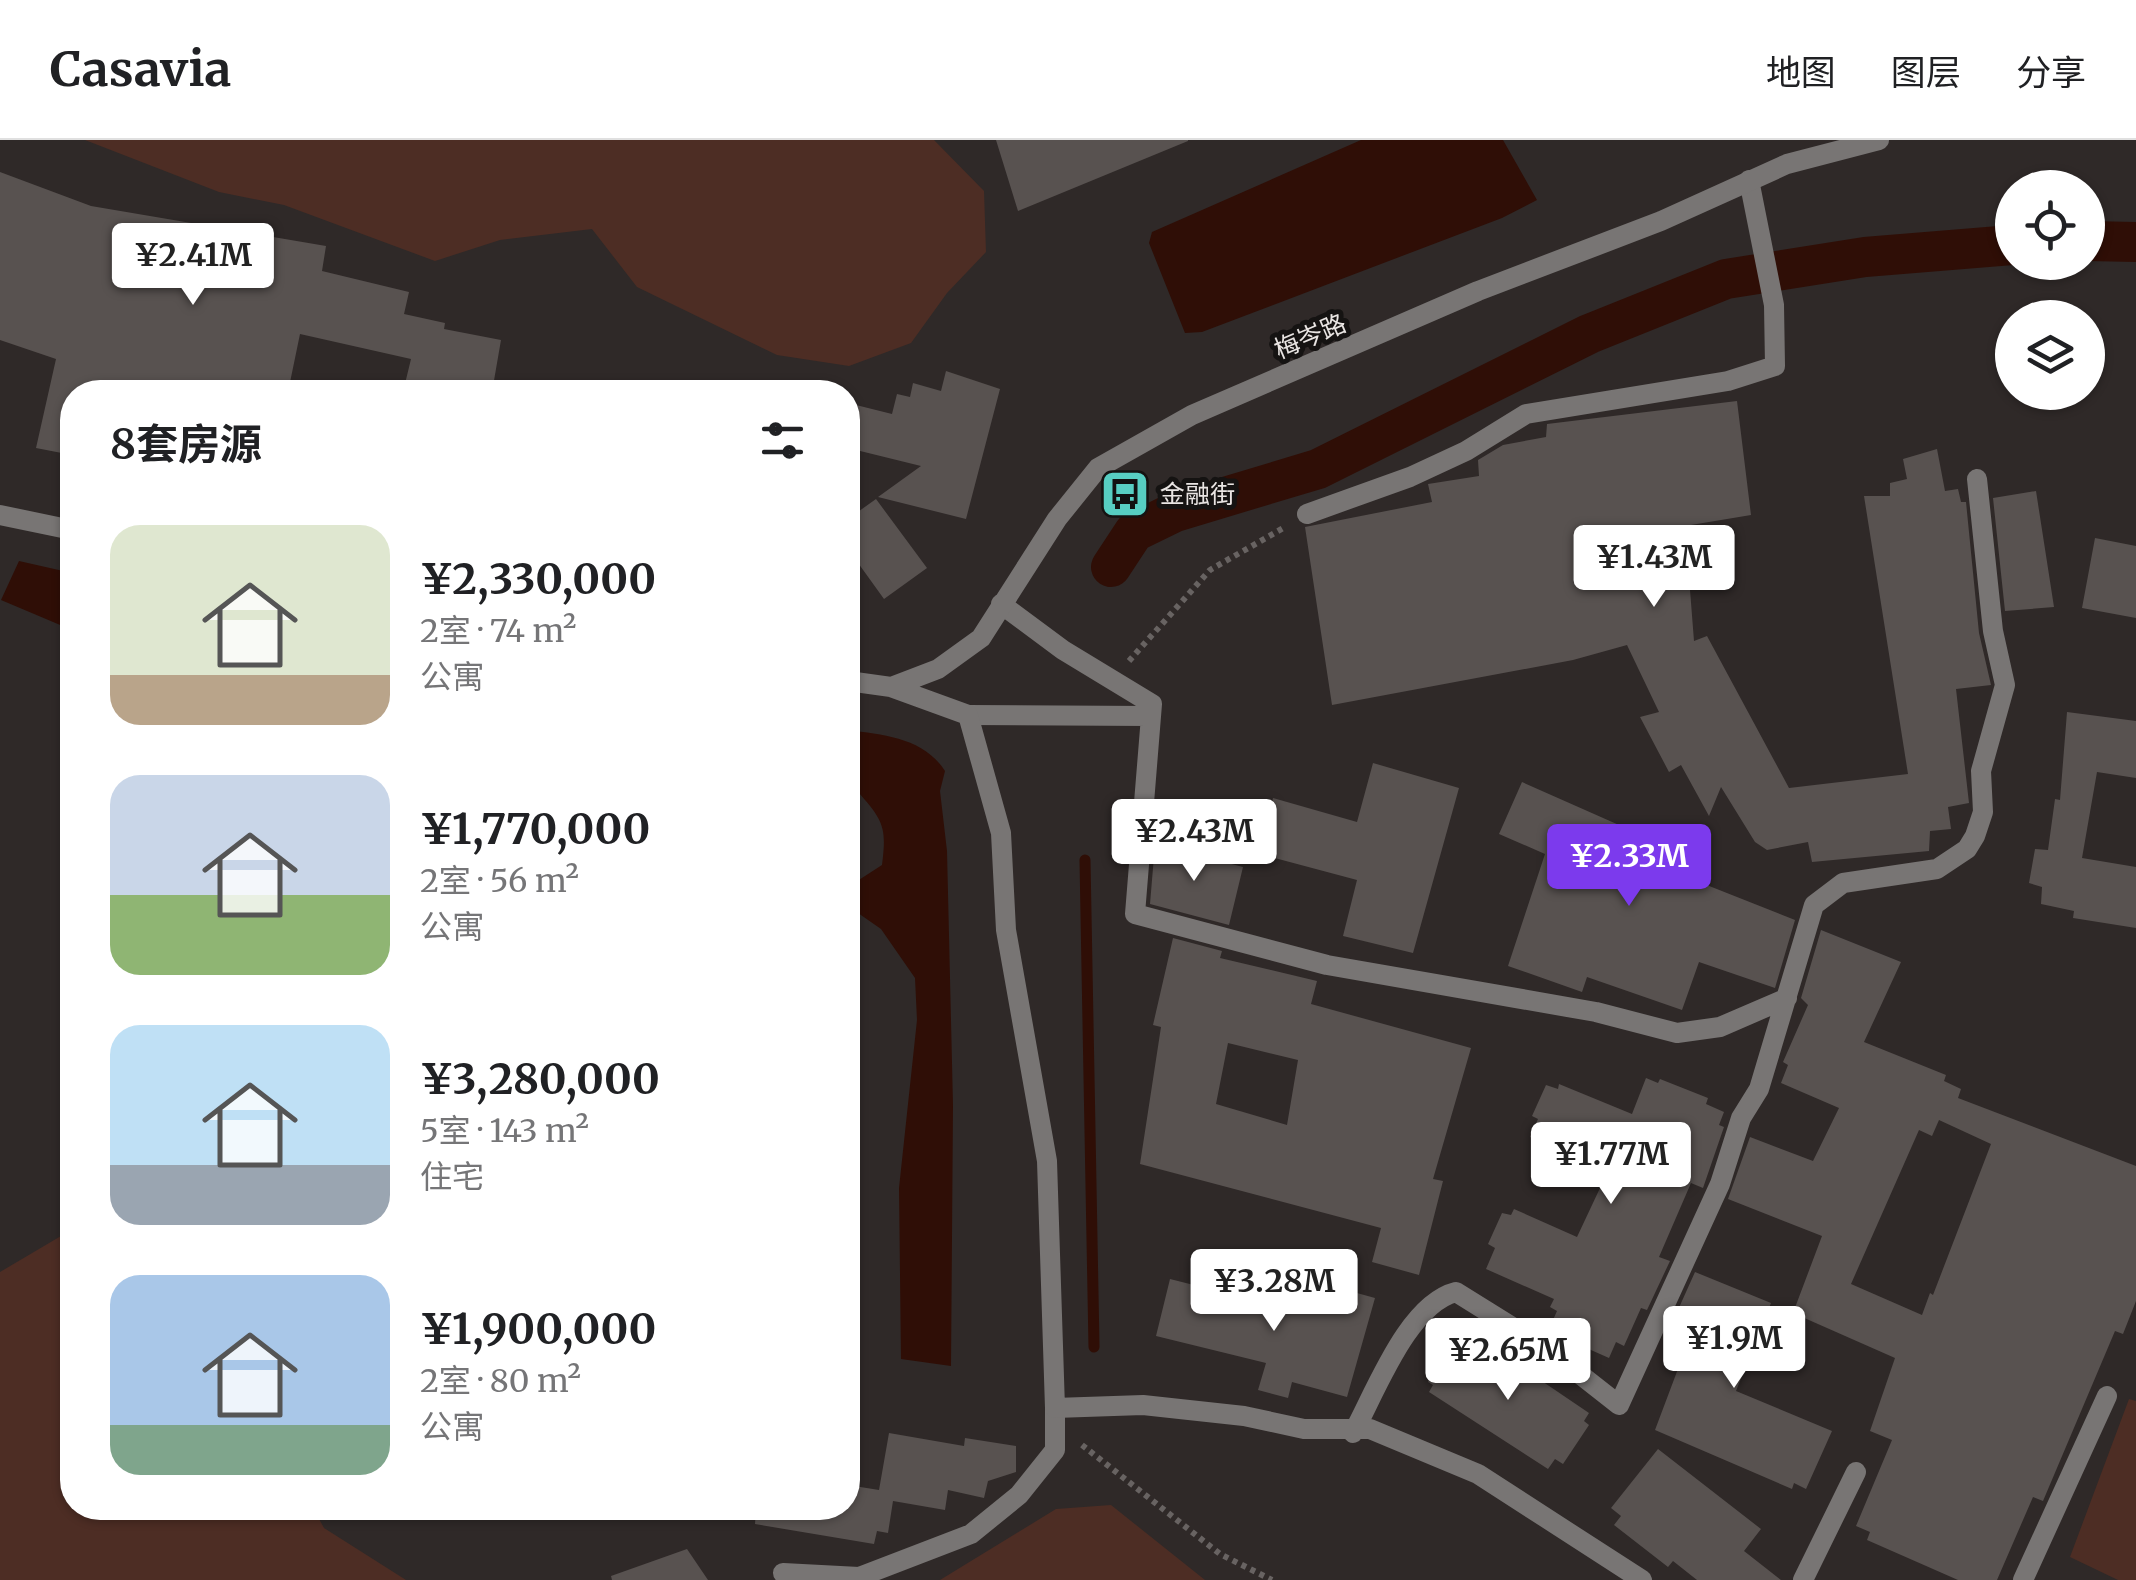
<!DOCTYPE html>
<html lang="zh">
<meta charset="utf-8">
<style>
body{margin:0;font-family:Merriweather,"Noto Sans SC",serif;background:#f6f6f6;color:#202124;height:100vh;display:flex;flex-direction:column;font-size:38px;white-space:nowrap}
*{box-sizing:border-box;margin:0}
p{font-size:32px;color:#757577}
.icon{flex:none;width:55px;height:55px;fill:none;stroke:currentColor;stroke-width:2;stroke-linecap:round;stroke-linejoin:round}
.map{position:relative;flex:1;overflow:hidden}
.side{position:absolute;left:60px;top:240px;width:800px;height:1140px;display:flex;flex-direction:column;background:#fff;border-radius:40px;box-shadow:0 2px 8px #0004}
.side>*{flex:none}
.controls{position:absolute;left:1995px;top:30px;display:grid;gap:20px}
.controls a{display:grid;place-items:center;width:110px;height:110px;border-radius:50%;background:#fff;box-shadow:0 2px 8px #0004;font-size:50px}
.price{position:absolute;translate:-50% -85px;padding:0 22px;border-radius:10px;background:#fff;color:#222;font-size:32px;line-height:65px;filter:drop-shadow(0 2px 5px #0008)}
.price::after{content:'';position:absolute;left:50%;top:60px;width:30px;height:22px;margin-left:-15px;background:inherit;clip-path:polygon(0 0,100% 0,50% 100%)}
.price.active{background:#7c3aed;color:#fff}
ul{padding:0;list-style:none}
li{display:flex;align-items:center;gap:30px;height:250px;padding:0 50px}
li span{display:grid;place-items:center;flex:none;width:280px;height:200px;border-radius:30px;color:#555}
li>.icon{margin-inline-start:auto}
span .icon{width:120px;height:120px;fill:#fffc;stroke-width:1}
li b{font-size:42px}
h2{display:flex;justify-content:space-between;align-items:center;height:120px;padding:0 50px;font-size:42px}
header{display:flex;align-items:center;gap:60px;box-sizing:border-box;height:140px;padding:0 50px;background:#fff;border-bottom:2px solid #e0e0e0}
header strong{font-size:48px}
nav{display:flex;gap:55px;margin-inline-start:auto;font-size:35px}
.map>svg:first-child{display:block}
</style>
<header>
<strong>Casavia</strong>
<nav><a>地图</a><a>图层</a><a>分享</a></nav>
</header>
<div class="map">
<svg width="2136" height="1440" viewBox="0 0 2136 1440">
<rect width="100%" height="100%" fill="#2f2928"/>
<path fill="#4d2d24" d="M 85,0 L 934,0 L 984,51 L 986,112 L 947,153 L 911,203 L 849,226 L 777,215 L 637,147 L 592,89 L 500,100 L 435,121 L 284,65 L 219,52 Z
M 61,1096 L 72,1102 L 72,1368 L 313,1368 L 324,1388 L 406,1440 L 0,1440 L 0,1132 Z
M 2129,1259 L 2136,1261 L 2136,1440 L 2118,1440 L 2070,1417 Z
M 1111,1365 L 1205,1440 L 940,1440 L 1056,1369 Z"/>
<path fill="#2f0e06" d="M 1361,0 L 1503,0 L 1537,60 L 1502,78 L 1202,192 L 1185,193 L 1149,103 L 1152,92 Z
M 19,421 L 72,433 L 72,490 L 1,460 Z
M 848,590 C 885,595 924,598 945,631 L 940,651 L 947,711 L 953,965 L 951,1226 L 901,1219 L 899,1048 L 917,880 L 915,838 L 881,789 L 848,766 L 848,747 L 882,725 C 887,687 883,680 858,652 L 848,651 Z"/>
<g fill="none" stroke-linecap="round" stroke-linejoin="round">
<path stroke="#2f0e06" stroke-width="11" d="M 1085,720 L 1094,1207"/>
<path stroke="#2f0e06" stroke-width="40" d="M 2088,101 L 2136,102
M 1111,427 L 1134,392 L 1175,372 L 1318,329 L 1589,194 L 1726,139 L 1865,117 L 2012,105"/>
</g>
<path fill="#585250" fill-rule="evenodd" d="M 996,0 L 1188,0 L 1188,1 L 1018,71 Z
M 0,32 L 91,66 L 326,106 L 322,131 L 409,152 L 404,174 L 445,183 L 444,189 L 501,200 L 492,252 L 403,252 L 411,219 L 300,194 L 288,252 L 72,252 L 72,315 L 36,308 L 56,219 L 0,200 Z
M 946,231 L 1000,249 L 966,379 L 878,357 L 921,326 L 848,308 L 848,263 L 892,274 L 897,254 L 910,257 L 913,243 L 941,251 Z
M 1737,261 L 1751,375 L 1685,386 L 1694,501 L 1707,496 L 1789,648 L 1908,634 L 1864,356 L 1890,356 L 1890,343 L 1907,339 L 1903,319 L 1937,309 L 1945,351 L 1958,349 L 1961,362 L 1966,362 L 1979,493 L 1991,545 L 1956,549 L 1969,663 L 1948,667 L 1951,689 L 1930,691 L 1929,711 L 1812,722 L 1808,702 L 1767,710 L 1755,702 L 1721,647 L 1709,676 L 1681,625 L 1669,632 L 1640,577 L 1659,572 L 1627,505 L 1573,520 L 1332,565 L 1305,387 L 1432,362 L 1428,344 L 1479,336 L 1478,320 L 1503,305 L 1546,297 L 1547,284 Z
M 2036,351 L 2054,467 L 2005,471 L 1993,358 Z
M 876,359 L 927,428 L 884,459 L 848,409 L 848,379 Z
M 2095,398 L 2136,406 L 2136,478 L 2082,468 Z
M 2067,572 L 2136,581 L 2136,638 L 2097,632 L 2082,718 L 2136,727 L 2136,788 L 2073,778 L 2074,771 L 2041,764 L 2042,747 L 2029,743 L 2035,709 L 2048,710 L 2055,659 L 2060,660 Z
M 1373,623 L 1459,648 L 1413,813 L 1343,796 L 1357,740 L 1260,714 L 1273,658 L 1357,682 Z
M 1522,642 L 1628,689 L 1629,685 L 1706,716 L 1646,721 L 1795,780 L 1775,848 L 1699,822 L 1682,870 L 1587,837 L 1582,852 L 1508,826 L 1545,714 L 1499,694 Z
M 1155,704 L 1243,727 L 1229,785 L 1150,764 Z
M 1821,790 L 1901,822 L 1864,902 L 1946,935 L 1944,941 L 1961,949 L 1958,958 L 2136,1026 L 2136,1161 L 2123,1194 L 2115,1191 L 2043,1361 L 2033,1357 L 1997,1440 L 1958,1440 L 1867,1400 L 1870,1392 L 1856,1386 L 1892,1300 L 1870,1291 L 1895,1218 L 1793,1173 L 1822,1096 L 1728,1059 L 1750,997 L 1813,1021 L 1839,968 L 1781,943 L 1788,925 L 1783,922 L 1808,865 L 1801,858 ZM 1939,980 L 1991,1004 L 1933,1155 L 1930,1153 L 1922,1175 L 1851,1144 L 1919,990 L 1932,996 Z
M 1173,798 L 1222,811 L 1220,818 L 1317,841 L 1311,864 L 1471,908 L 1433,1039 L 1443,1041 L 1419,1135 L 1372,1122 L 1381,1088 L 1140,1024 L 1161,887 L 1153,885 ZM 1228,903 L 1298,920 L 1287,985 L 1216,964 Z
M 1646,938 L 1658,943 L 1660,939 L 1708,958 L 1706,964 L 1724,972 L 1719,985 L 1724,987 L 1703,1048 L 1691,1043 L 1659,1117 L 1670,1121 L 1647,1170 L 1641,1168 L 1624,1206 L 1616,1202 L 1609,1218 L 1548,1191 L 1557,1171 L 1550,1167 L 1554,1159 L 1486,1129 L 1495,1108 L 1488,1104 L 1502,1073 L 1511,1075 L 1514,1069 L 1577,1097 L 1608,1031 L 1530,997 L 1538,979 L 1532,976 L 1546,945 L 1558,949 L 1559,944 L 1632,974 Z
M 1695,1132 L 1771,1163 L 1736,1251 L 1832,1291 L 1806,1349 L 1794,1343 L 1792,1349 L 1655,1290 L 1693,1189 L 1673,1181 Z
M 1170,1139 L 1308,1174 L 1311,1163 L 1323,1166 L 1328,1145 L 1375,1158 L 1347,1257 L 1292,1242 L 1288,1258 L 1258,1250 L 1266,1223 L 1156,1196 Z
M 1449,1195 L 1466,1207 L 1470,1201 L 1527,1239 L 1530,1233 L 1589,1273 L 1584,1281 L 1589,1285 L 1563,1324 L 1555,1319 L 1548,1329 L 1429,1252 L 1433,1245 L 1428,1242 Z
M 889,1293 L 964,1306 L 965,1298 L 1016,1306 L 1016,1332 L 988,1341 L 984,1358 L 948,1350 L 945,1370 L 893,1361 L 888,1393 L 877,1391 L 874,1404 L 755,1384 L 756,1368 L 848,1368 L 848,1345 L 879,1350 Z
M 1658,1309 L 1761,1389 L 1744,1411 L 1781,1440 L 1697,1440 L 1673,1421 L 1668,1427 L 1614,1385 L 1621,1376 L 1611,1368 Z
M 687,1409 L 708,1440 L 612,1440 L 611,1436 Z"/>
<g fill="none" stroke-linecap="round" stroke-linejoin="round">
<path stroke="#686362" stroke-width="6" stroke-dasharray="5 5" stroke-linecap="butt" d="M 1129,521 L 1210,430 L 1285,387
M 1082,1305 L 1220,1414 L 1272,1440"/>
<path stroke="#787574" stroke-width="20" d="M 1307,374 L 1410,337 L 1466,311 L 1526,274 L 1728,241 L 1775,226 L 1774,165 L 1749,40
M 1001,464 L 1063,510 L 1152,564 L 1135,774 L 1327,825 L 1596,872 L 1677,893 L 1720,887 L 1787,858
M 968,575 L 1149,576
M 1353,1293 C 1376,1251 1408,1164 1456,1152 L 1549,1210 L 1619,1265 L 1720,1044 L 1741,978 L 1759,949 L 1814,765 L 1843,743 L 1937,729 L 1967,709 L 1975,696 L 1983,672 L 1981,631 L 2005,545 L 1993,491 L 1977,339
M 783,1433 L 859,1437 L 971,1394 L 1019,1355 L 1055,1310 L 1055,1268
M 1803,1440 L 1856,1332
M 2023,1440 L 2107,1256"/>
<path stroke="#787574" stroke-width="20" d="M 0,375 L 72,390
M 848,541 L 891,547 L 938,529 L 981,498 L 1057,379 L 1098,328 L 1192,275 L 1478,151 L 1661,81 L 1787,24 L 1879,0
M 891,547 L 968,575 L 1001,693 L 1006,790 L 1047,1021 L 1055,1268 L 1143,1265 L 1244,1276 L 1304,1289 L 1370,1289 L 1478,1334 L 1642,1440"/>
</g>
<defs>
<g id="bus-square" transform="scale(2.5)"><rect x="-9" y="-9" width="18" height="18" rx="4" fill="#57cec2" stroke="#151312"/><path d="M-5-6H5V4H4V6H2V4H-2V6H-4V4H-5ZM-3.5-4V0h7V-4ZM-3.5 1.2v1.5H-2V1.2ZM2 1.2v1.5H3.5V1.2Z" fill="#111"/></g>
</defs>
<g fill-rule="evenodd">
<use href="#bus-square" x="1125" y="354"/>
</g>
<g text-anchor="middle" stroke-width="10" stroke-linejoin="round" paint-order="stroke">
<g font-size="25" fill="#e9e5e3" stroke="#151312">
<text transform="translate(1310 196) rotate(-23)" y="9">梅岑路</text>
</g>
<g font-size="25" fill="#e9e5e3" stroke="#151312" text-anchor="start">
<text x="1160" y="363">金融街</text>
</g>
</g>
</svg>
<div class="controls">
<a><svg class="icon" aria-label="locate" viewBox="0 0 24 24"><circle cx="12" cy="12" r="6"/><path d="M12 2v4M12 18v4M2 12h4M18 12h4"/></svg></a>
<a><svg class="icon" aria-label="layers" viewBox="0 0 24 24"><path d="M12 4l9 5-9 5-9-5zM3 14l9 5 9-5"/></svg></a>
</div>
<b class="price" style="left:193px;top:168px">¥2.41M</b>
<b class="price" style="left:1654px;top:470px">¥1.43M</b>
<b class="price" style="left:1194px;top:744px">¥2.43M</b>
<b class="price active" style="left:1629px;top:769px">¥2.33M</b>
<b class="price" style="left:1611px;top:1067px">¥1.77M</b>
<b class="price" style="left:1274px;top:1194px">¥3.28M</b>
<b class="price" style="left:1734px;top:1251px">¥1.9M</b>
<b class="price" style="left:1508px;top:1263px">¥2.65M</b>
<section class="side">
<h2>8套房源<svg class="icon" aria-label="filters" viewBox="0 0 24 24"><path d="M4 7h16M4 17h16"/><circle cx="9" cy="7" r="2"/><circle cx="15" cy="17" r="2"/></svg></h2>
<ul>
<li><span style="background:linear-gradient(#dfe7d0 75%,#b9a48a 0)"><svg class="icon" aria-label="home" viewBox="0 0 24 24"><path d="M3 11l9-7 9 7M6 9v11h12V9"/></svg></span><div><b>¥2,330,000</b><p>2室 · 74 m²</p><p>公寓</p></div></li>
<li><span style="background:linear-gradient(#c9d6e8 60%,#8fb573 0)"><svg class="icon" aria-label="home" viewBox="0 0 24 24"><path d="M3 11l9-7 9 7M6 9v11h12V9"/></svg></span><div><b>¥1,770,000</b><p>2室 · 56 m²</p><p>公寓</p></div></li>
<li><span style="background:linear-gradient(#bfe0f5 70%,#9aa5b1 0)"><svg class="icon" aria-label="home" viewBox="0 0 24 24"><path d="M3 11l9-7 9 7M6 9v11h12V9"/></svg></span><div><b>¥3,280,000</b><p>5室 · 143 m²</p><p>住宅</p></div></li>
<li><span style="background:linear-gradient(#a9c7e8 75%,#7fa58c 0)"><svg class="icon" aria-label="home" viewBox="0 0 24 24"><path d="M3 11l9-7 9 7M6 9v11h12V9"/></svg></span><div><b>¥1,900,000</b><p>2室 · 80 m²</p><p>公寓</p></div></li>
</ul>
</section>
</div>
